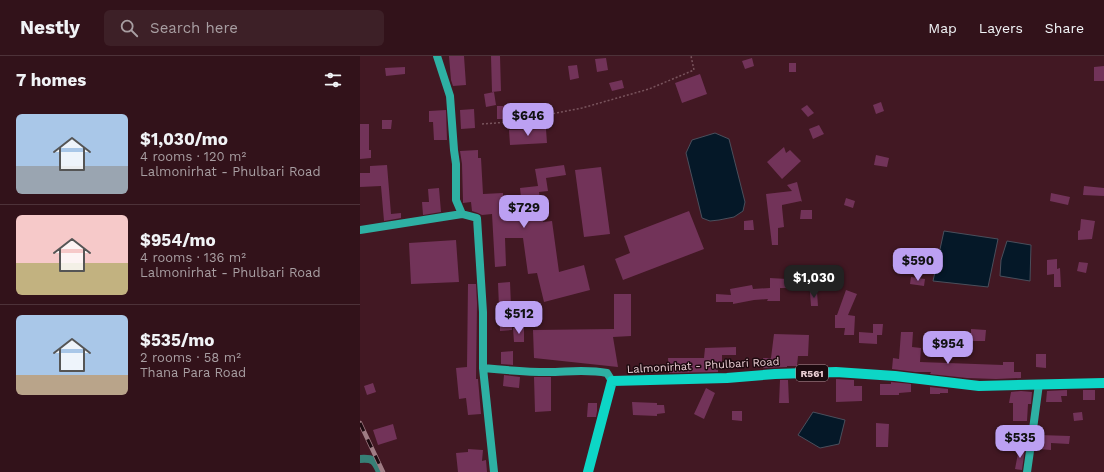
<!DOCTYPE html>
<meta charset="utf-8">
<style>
body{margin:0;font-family:"Work Sans",sans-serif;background:#3d2027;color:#f1f3f6;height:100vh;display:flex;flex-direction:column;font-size:15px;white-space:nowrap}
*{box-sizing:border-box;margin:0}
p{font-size:13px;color:#a89ea2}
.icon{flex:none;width:22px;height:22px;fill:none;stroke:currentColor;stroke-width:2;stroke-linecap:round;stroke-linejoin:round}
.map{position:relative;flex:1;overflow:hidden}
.panel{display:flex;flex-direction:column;background:#32121a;width:360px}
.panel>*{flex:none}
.price{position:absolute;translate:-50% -34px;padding:0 9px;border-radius:8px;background:#bca0f2;color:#111;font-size:13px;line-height:26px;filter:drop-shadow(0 1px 2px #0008)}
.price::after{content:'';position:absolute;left:50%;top:24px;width:12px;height:9px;margin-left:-6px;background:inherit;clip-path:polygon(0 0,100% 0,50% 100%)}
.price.active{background:#222;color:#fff}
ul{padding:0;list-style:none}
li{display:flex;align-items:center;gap:12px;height:100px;padding:0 16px}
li+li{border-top:1px solid #4d3239}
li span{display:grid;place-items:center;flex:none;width:112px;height:80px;border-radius:6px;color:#555}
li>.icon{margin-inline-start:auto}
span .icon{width:48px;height:48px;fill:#fffc;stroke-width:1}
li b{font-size:17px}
h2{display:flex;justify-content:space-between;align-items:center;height:48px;padding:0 16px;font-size:17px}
header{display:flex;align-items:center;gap:24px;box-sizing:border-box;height:56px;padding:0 20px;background:#32121a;border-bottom:1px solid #4d3239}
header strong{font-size:19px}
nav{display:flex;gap:22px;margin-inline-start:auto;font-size:14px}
.search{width:280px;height:36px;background:#3d2027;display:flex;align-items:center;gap:10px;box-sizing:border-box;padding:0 14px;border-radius:6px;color:#a89ea2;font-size:15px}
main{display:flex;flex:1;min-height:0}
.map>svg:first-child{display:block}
</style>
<header>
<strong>Nestly</strong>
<div class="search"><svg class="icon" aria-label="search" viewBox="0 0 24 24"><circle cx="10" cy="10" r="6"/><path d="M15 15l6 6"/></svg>Search here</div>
<nav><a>Map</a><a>Layers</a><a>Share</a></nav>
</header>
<main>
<section class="panel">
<h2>7 homes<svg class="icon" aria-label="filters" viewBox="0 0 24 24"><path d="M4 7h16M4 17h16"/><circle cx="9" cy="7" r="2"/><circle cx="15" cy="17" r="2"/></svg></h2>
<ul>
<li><span style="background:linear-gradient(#a9c7e8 65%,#9aa5b1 0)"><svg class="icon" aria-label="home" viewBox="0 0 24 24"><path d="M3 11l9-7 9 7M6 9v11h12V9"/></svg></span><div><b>$1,030/mo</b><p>4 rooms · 120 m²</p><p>Lalmonirhat - Phulbari Road</p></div></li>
<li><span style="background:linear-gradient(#f6c9c9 60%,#c2b280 0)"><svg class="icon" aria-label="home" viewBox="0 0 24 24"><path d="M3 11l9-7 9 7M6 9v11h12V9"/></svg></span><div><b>$954/mo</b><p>4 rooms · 136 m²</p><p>Lalmonirhat - Phulbari Road</p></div></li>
<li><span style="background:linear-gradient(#a9c7e8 75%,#b9a48a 0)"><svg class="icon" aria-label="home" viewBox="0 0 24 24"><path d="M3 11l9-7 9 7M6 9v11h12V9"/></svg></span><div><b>$535/mo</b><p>2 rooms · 58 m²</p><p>Thana Para Road</p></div></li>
</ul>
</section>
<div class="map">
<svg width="744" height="416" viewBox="0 0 744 416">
<rect width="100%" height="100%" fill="#421823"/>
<path fill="#051828" stroke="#4a4f5c" d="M 355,77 L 369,83 L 385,146 L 383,155 L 374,161 L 359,164 L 350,165 L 342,162 L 326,97 L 332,84 Z
M 584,175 L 638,183 L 628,231 L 573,225 Z
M 647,185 L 671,189 L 670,225 L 640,220 L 641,204 Z
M 453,356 L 485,364 L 479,388 L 460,392 L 438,379 Z"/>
<path fill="#723359" d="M 89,0 L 104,0 L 106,29 L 93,30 L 91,24 Z
M 131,0 L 140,0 L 141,35 L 132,36 Z
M 246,2 L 248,14 L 237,16 L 235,3 Z
M 392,2 L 394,10 L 385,13 L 382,5 Z
M 429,7 L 436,7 L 436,16 L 429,16 Z
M 217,9 L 219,22 L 210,24 L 208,10 Z
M 744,10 L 744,25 L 734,25 L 734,11 Z
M 45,11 L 45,18 L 26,20 L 25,12 Z
M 340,18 L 347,38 L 322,47 L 315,27 Z
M 262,24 L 264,32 L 252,35 L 249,27 Z
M 134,36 L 136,49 L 126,51 L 124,38 Z
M 521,46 L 524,55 L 516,58 L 513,49 Z
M 447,49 L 454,57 L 448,61 L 441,53 Z
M 137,50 L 145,50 L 145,63 L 137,63 Z
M 114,53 L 115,72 L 101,73 L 100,54 Z
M 86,54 L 87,84 L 74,84 L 73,66 L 69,66 L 69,55 Z
M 22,64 L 32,64 L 31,73 L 22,73 Z
M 0,68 L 9,68 L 9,94 L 11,94 L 11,102 L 0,103 Z
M 459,69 L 464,78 L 453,83 L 449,73 Z
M 186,73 L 187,87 L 150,89 L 149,74 Z
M 424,91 L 426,97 L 430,94 L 441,105 L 422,123 L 407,106 Z
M 118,94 L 118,102 L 121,102 L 123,138 L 143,137 L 144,161 L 163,161 L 160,132 L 178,130 L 175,113 L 204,109 L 206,119 L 186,122 L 188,135 L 179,136 L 183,166 L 192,165 L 199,216 L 224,209 L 230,234 L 184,246 L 177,217 L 168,218 L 163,182 L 145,182 L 146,210 L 135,211 L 132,158 L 122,159 L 118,157 L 112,155 L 111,146 L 103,147 L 103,145 L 102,108 L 100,95 Z
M 516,99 L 529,102 L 527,111 L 514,109 Z
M 27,109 L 31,158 L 41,157 L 41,162 L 24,165 L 21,130 L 0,131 L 0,117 L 10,117 L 10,110 Z
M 241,111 L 250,178 L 224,181 L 215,114 Z
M 437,126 L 442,146 L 441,145 L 422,149 L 422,151 L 424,171 L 418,172 L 418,189 L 412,189 L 406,138 L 432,135 L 427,129 Z
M 724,130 L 744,132 L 744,140 L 723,139 Z
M 79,132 L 81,156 L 63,159 L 62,146 L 69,146 L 68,133 Z
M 691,137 L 710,141 L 708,149 L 690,145 Z
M 486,142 L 495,145 L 493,152 L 484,149 Z
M 441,154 L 452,154 L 452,163 L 440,163 Z
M 329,155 L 344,193 L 263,224 L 255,203 L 270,197 L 264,180 Z
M 721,163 L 735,165 L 732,183 L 718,184 L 718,175 L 720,174 Z
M 393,164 L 394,174 L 384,174 L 384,165 Z
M 96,184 L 99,226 L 51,228 L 49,187 Z
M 697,203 L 697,213 L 700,212 L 701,231 L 694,231 L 694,218 L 687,219 L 687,204 Z
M 719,206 L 728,207 L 726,217 L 717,215 Z
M 551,221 L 565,223 L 564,230 L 550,228 Z
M 410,222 L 427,223 L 427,232 L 420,232 L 420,245 L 407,245 L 408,243 L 394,244 L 373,248 L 373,246 L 356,246 L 356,238 L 371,239 L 370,233 L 392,229 L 393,233 L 410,232 Z
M 150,226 L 152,274 L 140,275 L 138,227 Z
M 108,228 L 116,228 L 117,247 L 116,323 L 118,323 L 121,358 L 108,359 L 106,342 L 99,343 L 96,312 L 107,311 Z
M 486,234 L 497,238 L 488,259 L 495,260 L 494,279 L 484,279 L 485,272 L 475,272 L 475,259 L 477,259 Z
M 450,236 L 457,236 L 458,250 L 451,250 Z
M 254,238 L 271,238 L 271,280 L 253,281 L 258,311 L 174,302 L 173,274 L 254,273 Z
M 513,268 L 523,268 L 522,279 L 517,279 L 517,288 L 499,287 L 499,276 L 513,277 Z
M 164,271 L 164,286 L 154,286 L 153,272 Z
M 611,273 L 626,274 L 625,285 L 611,285 Z
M 541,276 L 553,276 L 552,291 L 561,292 L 560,306 L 643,309 L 643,306 L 654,306 L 654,316 L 661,316 L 661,322 L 636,323 L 607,322 L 570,318 L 571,316 L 555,316 L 532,313 L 533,302 L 539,303 Z
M 414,278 L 449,279 L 448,300 L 438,300 L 437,310 L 427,310 L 427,311 L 403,312 L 403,302 L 411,302 Z
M 376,291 L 376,299 L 362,299 L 362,306 L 358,306 L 358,316 L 309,317 L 308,302 L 344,302 L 345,292 Z
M 153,295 L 153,309 L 141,308 L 141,296 Z
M 676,298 L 686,298 L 686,312 L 676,311 Z
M 144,319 L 160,321 L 159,332 L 143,330 Z
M 174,321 L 191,321 L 191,355 L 175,356 Z
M 476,323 L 494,324 L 494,330 L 502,330 L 502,345 L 476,346 Z
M 420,324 L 428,324 L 429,347 L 419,347 Z
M 531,326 L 551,328 L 551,336 L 539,337 L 539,339 L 520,339 L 520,328 L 531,328 Z
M 13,327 L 16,336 L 7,339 L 4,330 Z
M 570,331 L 588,333 L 588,337 L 580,337 L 580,338 L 570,338 Z
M 346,332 L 355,337 L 344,363 L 334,358 Z
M 707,334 L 707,340 L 701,340 L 702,346 L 686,346 L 687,335 Z
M 723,334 L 735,334 L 735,344 L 723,344 Z
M 661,335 L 672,336 L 671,348 L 668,348 L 667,365 L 653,365 L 653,347 L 649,347 L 651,336 Z
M 272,346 L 297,347 L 297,349 L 304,349 L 305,357 L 297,358 L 297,360 L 273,359 Z
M 228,347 L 237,347 L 237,355 L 236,361 L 227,361 Z
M 372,355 L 382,355 L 382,365 L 372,364 Z
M 722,356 L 723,364 L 714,365 L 713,357 Z
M 516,367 L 529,368 L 528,391 L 516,391 Z
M 33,368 L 37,383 L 18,389 L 13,374 Z
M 679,379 L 710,380 L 709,388 L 691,387 L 691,394 L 679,393 Z
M 659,392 L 665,392 L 662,414 L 655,413 Z
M 108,393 L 123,394 L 122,405 L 126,404 L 127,416 L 98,416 L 96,397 L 108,396 Z"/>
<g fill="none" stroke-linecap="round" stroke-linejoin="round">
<path stroke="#79545d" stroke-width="1.5" stroke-dasharray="2 2" stroke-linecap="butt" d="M 122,68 L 150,66 L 222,52 L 289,33 L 334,14 L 331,0"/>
<path stroke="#377f76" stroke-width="8" d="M 0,403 C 13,402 15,404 20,416"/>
<path stroke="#2eb0a3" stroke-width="8" d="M 77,0 L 90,40 L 94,94 L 96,108 L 96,144 L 102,158
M 0,174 L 102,158 L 117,162 L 123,256 L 123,312 L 134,416
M 123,312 C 144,314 166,316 188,316 C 207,316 227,313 247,317 L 252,325
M 667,416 L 671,388 L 679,328"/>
<path stroke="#0dd6c6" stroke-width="10" d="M 228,416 L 252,325 L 367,322 L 415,318 L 476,316 L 535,320 L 619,330 L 744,327"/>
<g stroke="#9f7c84" stroke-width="4.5">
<path id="rail" d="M 0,367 L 23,416"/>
</g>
<use href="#rail" stroke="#1d0a0f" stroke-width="3" stroke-dasharray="9" stroke-linecap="butt"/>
</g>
<g text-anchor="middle" stroke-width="3" stroke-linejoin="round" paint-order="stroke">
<rect fill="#1d0a0f" stroke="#ae949a" stroke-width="1" x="436" y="309" width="32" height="16" rx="3"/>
<g font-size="10" font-weight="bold" fill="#eccfd5">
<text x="452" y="321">R561</text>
</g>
<g font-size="11" fill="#eccfd5" stroke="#1d0a0f">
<text transform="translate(343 309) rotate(-3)" y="4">Lalmonirhat - Phulbari Road</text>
</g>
</g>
</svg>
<b class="price" style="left:168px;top:81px">$646</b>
<b class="price" style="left:164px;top:173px">$729</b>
<b class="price" style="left:558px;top:226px">$590</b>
<b class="price active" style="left:454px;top:243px">$1,030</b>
<b class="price" style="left:159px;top:279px">$512</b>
<b class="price" style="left:588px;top:309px">$954</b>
<b class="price" style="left:660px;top:403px">$535</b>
</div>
</main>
